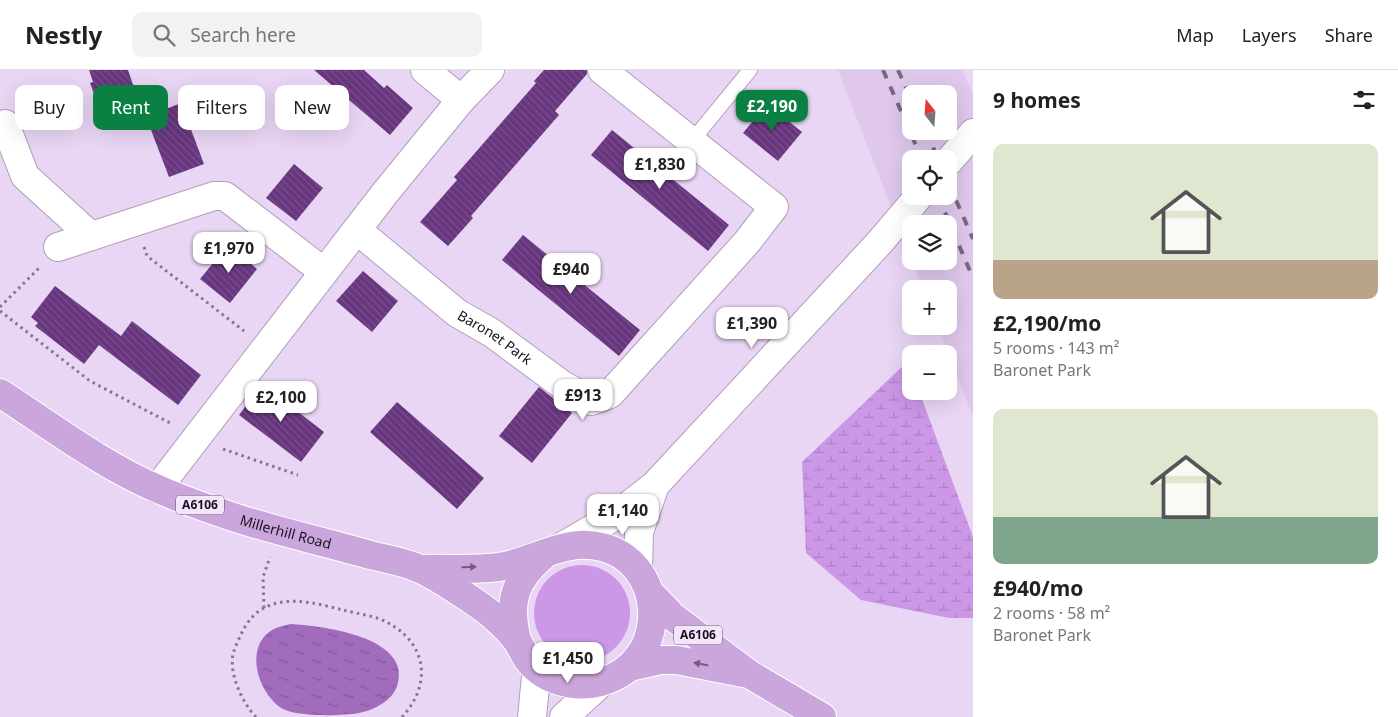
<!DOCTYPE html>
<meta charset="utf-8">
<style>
body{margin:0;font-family:"Noto Sans",sans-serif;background:#f2f2f2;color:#222;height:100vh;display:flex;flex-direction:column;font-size:19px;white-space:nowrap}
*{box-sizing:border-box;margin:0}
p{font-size:16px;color:#767676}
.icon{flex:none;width:28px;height:28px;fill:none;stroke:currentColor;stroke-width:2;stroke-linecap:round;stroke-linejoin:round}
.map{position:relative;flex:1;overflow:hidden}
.details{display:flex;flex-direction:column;background:#fff;width:425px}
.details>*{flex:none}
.top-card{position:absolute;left:15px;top:15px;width:475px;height:45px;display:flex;gap:10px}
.needle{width:32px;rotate:343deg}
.tools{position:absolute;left:902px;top:15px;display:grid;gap:10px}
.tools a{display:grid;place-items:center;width:55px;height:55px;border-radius:10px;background:#fff;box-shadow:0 5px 20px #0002;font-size:25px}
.price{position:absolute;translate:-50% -42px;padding:0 11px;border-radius:10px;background:#fff;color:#222;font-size:16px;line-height:32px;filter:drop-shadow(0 1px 2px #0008)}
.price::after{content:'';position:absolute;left:50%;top:30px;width:15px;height:11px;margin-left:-8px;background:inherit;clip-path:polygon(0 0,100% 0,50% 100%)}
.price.current{background:#0b8043;color:#fff}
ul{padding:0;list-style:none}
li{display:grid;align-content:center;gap:10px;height:265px;padding:0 20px}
li span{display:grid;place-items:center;height:155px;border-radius:10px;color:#555}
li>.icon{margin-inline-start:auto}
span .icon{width:90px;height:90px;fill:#fffc;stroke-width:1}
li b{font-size:21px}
h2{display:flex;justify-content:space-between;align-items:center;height:60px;padding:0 20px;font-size:21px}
.pill{padding:0 18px;border-radius:10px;background:#fff;box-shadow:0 5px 20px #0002;font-size:18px;line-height:45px}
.pill.current{background:#0b8043;color:#fff}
header{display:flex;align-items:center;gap:30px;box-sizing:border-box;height:70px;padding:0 25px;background:#fff;border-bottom:1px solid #e0e0e0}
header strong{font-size:24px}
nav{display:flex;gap:28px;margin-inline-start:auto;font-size:18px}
.search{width:350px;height:45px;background:#f2f2f2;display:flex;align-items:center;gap:12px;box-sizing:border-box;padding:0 18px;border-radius:10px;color:#767676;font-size:19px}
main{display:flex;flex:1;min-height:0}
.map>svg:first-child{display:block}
</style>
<header>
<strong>Nestly</strong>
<div class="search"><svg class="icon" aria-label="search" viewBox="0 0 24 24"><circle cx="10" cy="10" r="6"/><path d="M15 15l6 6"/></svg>Search here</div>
<nav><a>Map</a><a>Layers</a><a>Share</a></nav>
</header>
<main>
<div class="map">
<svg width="973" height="647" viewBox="0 0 973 647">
<defs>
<pattern id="wetland-marsh" width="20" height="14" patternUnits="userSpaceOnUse" patternTransform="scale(1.25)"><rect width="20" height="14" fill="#cb97e6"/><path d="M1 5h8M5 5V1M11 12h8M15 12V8" fill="none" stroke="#ae81c5"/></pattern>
<pattern id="water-ripples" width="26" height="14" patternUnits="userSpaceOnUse" patternTransform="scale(1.25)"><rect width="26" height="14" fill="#a16cbb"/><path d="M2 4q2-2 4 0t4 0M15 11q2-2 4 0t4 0" fill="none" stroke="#825797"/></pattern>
<pattern id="building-back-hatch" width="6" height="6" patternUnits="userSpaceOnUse" patternTransform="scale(1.25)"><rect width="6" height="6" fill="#68357f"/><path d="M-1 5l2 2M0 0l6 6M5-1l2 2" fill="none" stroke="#784f8b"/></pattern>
</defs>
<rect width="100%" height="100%" fill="#e9d6f4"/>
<path fill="#dfc8ec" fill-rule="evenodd" d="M 838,0 L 962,0 L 973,24 L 973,347 L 938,256 L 949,256 L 949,219 L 923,219 L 912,191 L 949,191 L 949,154 L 911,154 L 911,189 ZM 911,24 L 949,24 L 949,61 L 911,61 ZM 911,89 L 949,89 L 949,126 L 911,126 Z"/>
<path fill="#cb97e6" d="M534 543a48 48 0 1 1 96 0a48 48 0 1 1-96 0Z"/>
<path fill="url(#wetland-marsh)" d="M 908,291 L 911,301 L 911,321 L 919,321 L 973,467 L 973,548 L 949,548 L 861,530 L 806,483 L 802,392 Z"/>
<path fill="url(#water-ripples)" d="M 291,554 C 323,556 413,567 397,616 C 392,631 374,640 359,643 C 342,646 299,647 283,639 C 257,624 242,573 276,558 C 281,556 286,555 291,554 Z"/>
<path fill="url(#building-back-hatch)" d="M 89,0 L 128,0 L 139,32 L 102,45 L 90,13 L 93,12 Z
M 314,0 L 364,0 L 384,18 L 387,15 L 413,38 L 390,65 Z
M 544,0 L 587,0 L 587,4 L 555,41 L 559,45 L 471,146 L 473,148 L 448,176 L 420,152 L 457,110 L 454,107 L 536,13 L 534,11 Z
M 181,33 L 204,94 L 169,107 L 146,47 Z
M 767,34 L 802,62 L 778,91 L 743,63 Z
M 612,60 L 729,155 L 708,181 L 591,85 Z
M 294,94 L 323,118 L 296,151 L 266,128 Z
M 523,165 L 640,260 L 619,286 L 502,190 Z
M 228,175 L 257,199 L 230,233 L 200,209 Z
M 363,201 L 398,231 L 372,262 L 336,231 Z
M 55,216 L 121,266 L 132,251 L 201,305 L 178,335 L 99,275 L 84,294 L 35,256 L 38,253 L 31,247 Z
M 262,314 L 324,362 L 301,392 L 239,345 Z
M 539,317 L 572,343 L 532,393 L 499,366 Z
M 397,332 L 484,408 L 457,439 L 370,362 Z"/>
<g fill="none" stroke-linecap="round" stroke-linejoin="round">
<g stroke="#b09eba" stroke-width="16">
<path id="service" d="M 691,72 L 750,0"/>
</g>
<g stroke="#b09eba" stroke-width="30">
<g id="minor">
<path d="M 461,30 L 490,0"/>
<path d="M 5,54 L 25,106 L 91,166"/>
<path id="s1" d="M 357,160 L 457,243 L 492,263 L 561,314 L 591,331 L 610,324 L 747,172 L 774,137 L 602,0"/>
<path d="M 58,177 L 214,126 L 225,126 L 324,202"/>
<path d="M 157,419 L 385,123 L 461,30 L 425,0"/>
</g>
</g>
<g stroke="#b09eba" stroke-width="30">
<path id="tertiary" d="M 532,647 L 537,597
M 564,647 L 602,612"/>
</g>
<g stroke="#b09eba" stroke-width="30">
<path id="secondary" d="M 949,91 L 973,63
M 563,476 L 615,446 L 655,415 L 880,172 L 919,126
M 638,500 L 639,462 L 655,415"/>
</g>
<g stroke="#fff" stroke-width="30">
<g id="primary">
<path id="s2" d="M 0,323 C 51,356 102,395 158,419 C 180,429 204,437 227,445 C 274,461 322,471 370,485 C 386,489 405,492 420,499 C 436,506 479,534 492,545 C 500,552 511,562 517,571 C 521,577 524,584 528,590 C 548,615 586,621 614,607 C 670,580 663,492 602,477 C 567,468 538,489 505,496 C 479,501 448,498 421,499"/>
<path d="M 650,523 L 673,547 L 749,604 L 822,647"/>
<path d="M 517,570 C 507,531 515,509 545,484"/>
<path d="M 629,597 L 660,590 L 677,590 L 743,603"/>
</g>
</g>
<path stroke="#83768a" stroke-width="3" stroke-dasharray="2.5 4" stroke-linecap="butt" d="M 144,177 L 147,186 L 244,261
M 0,237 L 41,196
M 0,241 L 90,311 L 172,354
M 223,379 L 298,405
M 264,538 L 263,507 L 270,487
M 256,647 C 242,633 227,600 234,581 C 240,565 248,546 264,538 C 288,525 319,534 343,540 C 355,543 368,545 380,549 C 425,568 435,611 402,647"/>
<use href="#service" stroke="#fff" stroke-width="14"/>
<use href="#minor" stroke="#fff" stroke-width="28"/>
<use href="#tertiary" stroke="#fff" stroke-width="28"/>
<use href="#secondary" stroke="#fff" stroke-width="28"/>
<use href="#primary" stroke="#cba6dd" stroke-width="28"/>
<path stroke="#766a7e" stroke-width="4" stroke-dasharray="9 9" stroke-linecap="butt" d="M 883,0 L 922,89
M 898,0 L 911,29
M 926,61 L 938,89
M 949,114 L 973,169
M 938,126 L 973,208"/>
</g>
<defs><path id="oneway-solid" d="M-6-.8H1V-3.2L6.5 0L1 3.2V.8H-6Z" transform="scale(1.25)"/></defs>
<g fill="#725c7d">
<use href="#oneway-solid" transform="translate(469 497) rotate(-2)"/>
<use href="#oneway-solid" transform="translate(701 594) rotate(-169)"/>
</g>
<g text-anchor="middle" stroke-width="5" stroke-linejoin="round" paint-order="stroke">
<g fill="#f4e5fd" stroke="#5b5160" stroke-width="1">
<rect x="176" y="425.5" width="48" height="19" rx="4"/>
<rect x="674" y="555.5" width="48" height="19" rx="4"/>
</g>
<g font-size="12" font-weight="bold" fill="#19121d">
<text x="200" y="439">A6106</text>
<text x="698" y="569">A6106</text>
</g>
<g font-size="14" fill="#19121d" stroke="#f4e5fd">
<text dy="5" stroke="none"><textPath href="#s1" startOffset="175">Baronet Park</textPath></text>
<text dy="5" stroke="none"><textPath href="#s2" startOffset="320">Millerhill Road</textPath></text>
</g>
</g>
</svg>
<div class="tools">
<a><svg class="needle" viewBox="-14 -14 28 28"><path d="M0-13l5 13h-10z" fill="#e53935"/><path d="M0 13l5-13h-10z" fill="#767676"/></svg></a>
<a><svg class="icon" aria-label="locate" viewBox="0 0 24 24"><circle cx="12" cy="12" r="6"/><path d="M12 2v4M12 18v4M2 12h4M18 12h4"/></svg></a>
<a><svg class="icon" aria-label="layers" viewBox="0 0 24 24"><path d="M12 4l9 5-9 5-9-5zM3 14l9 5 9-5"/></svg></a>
<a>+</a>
<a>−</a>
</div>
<b class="price current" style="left:772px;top:62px">£2,190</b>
<b class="price" style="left:660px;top:120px">£1,830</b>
<b class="price" style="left:229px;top:204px">£1,970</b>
<b class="price" style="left:571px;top:225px">£940</b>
<b class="price" style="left:752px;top:279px">£1,390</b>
<b class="price" style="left:583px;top:351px">£913</b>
<b class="price" style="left:281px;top:353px">£2,100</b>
<b class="price" style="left:623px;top:466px">£1,140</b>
<b class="price" style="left:568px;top:614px">£1,450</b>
<div class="top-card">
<a class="pill">Buy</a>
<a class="pill current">Rent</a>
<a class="pill">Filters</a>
<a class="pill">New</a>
</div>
</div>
<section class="details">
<h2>9 homes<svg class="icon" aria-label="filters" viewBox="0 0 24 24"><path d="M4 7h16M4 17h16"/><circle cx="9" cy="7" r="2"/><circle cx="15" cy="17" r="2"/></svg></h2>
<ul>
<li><span style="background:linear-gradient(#dfe7d0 75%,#b9a48a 0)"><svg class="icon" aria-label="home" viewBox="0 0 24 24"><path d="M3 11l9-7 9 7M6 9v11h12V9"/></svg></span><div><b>£2,190/mo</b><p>5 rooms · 143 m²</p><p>Baronet Park</p></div></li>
<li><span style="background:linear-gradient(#dfe7d0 70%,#7fa58c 0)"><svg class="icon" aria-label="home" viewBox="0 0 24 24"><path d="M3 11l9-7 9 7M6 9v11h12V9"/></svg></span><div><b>£940/mo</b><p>2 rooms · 58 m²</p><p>Baronet Park</p></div></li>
</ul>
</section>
</main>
